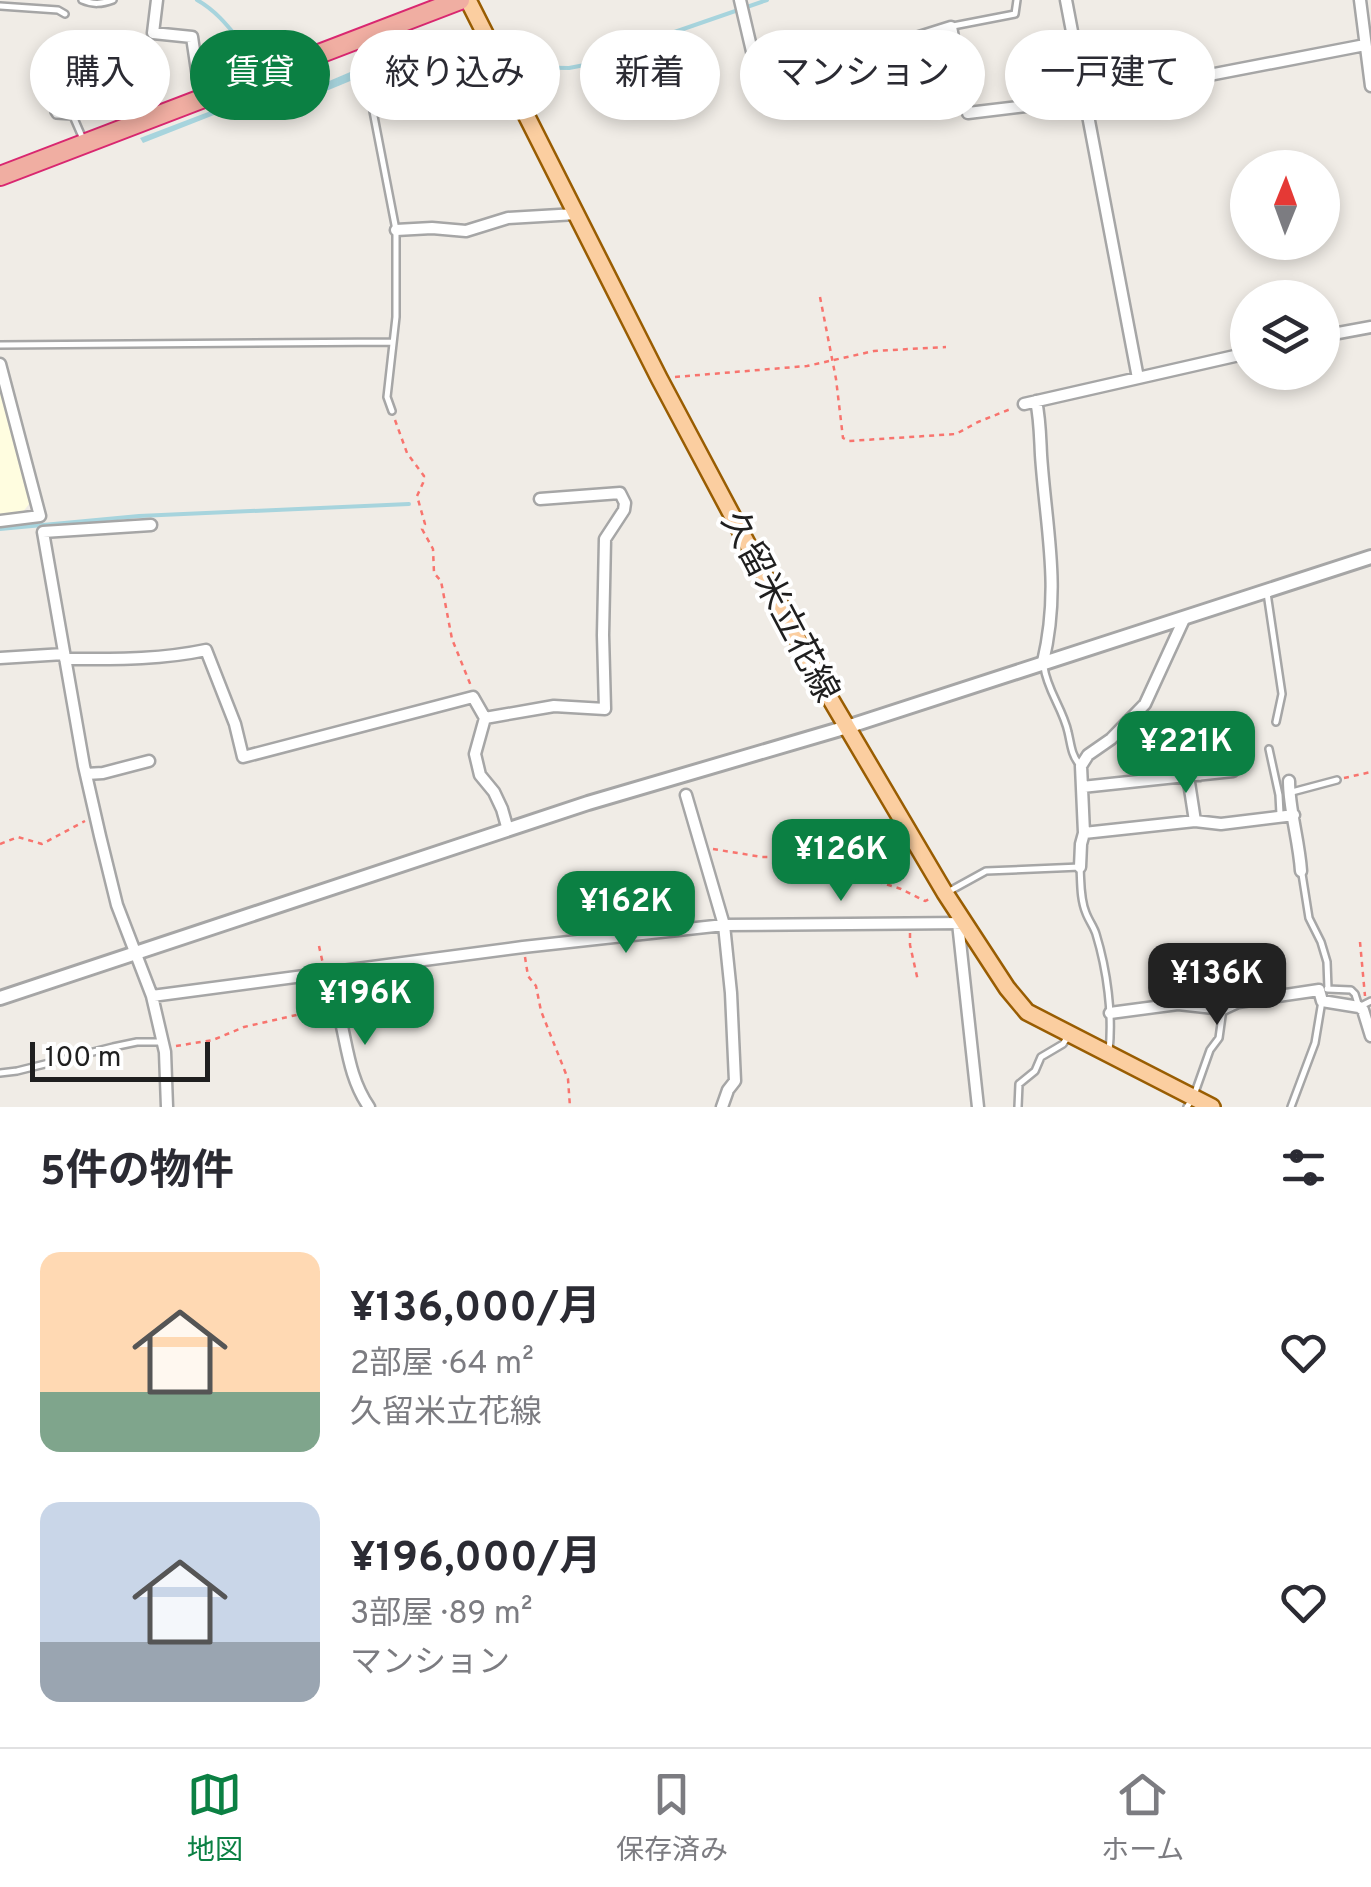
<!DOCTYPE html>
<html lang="ja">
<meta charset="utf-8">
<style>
body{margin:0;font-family:Overpass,"Noto Sans JP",sans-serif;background:#f2f2f3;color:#2b2b33;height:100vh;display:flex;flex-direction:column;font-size:38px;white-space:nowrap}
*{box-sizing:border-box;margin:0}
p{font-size:32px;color:#7c7c81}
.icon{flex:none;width:55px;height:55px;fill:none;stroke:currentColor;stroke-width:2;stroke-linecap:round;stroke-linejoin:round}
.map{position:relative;height:1107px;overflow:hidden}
.panel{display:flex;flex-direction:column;background:#fff;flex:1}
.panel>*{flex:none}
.guide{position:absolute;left:30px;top:30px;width:1312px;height:90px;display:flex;gap:20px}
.needle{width:65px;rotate:1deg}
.tools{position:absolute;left:1230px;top:150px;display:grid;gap:20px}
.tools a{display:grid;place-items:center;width:110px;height:110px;border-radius:50%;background:#fff;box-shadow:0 5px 15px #0003;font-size:50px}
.scale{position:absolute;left:30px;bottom:25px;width:180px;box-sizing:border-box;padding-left:10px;border:5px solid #1f1f1f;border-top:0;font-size:28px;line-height:35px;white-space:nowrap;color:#1f1f1f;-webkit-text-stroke:8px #fff;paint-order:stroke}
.price{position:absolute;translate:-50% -85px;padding:0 22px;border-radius:20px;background:#0b8043;color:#fff;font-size:32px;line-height:65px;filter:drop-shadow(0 2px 5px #0008)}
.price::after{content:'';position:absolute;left:50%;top:60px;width:30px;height:22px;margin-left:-15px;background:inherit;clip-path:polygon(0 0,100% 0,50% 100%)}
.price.selected{background:#222;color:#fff}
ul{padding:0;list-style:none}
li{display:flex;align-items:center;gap:30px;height:250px;padding:0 40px}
li span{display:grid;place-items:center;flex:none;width:280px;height:200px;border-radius:20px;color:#555}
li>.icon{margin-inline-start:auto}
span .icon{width:120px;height:120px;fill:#fffc;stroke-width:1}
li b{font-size:42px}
h2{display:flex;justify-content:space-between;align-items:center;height:120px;padding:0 40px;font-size:42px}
.tag{padding:0 35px;border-radius:45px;background:#fff;box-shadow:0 5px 15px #0003;font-size:35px;line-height:90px}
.tag.selected{background:#0b8043;color:#fff}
.dock{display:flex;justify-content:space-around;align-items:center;height:140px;border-top:2px solid #e1e1e2;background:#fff;font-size:28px;color:#7c7c81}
.dock a{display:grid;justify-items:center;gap:5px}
.dock .selected{color:#0b8043}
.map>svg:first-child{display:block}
</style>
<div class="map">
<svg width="1371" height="1107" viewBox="0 0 1371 1107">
<rect width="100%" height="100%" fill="#f0ece6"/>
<path fill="#fffde0" d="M 0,380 L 30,503 L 22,513 L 0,515 Z"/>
<path fill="#a7d4dd" d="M 371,66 L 373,67 L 372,72 L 319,94 L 260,97 L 143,143 L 140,138 L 258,93 L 260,95 L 308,93 L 273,89 L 309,90 L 282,86 L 286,84 L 315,87 L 362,67 Z"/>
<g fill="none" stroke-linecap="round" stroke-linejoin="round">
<path stroke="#a7d4dd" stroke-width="4" d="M 197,0 C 226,16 240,46 264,67
M 509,67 L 569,68 L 600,62 L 663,36 L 767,0
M 369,70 L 494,67
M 0,529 L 139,516 L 409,504"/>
<g stroke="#a6a6a6" stroke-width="10">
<path id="service" d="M 82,0 C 93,5 102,4 113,0
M 0,6 L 58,10 L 65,14
M 953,26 L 1015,14 L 1017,0
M 360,44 L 396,230 L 396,317 L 387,397 L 392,411
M 53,81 L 54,112 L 56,115 L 73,116 L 83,139
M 0,345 L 393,342
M 1267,593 L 1282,694 L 1276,722
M 1044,667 C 1047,690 1063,709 1068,732 C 1071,744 1071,754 1079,764
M 1269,749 L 1279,795 L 1280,814
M 1292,792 L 1337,780
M 1302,874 L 1309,918 L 1321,942 L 1327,962 L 1328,989
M 946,893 L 986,871 L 1080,867 C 1081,882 1080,899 1086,913 C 1089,921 1094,927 1096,934 C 1107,970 1113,1014 1109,1051
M 326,976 L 334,998
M 1327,989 L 1351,990 L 1355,994 L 1359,1007 L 1371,1001
M 0,1073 L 17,1071 L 113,1047 L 137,1042 L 163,1042
M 1018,1107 L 1019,1084 L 1035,1071 L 1041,1057 L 1063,1044 L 1067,1038
M 1187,1107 L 1193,1098 L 1210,1050 L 1219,1038 L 1223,1009
M 1291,1107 L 1315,1043 L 1322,1001"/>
</g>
<g stroke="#a6a6a6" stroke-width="15">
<path id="minor" d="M 157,0 L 153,33 L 192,37 L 199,84 L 205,98
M 740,0 L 759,81 L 805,73 L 951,27 L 968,113 L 1085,99 L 1365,45
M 1066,0 L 1138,378
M 1360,0 L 1371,86
M 396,230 L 432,228 L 466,231 L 508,218 L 576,214
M 1322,336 L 1371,327
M 0,364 L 40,516 L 0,521
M 1036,401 C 1040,419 1040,436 1041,455 C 1046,529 1061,587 1043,662
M 1024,404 L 1248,353
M 151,525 L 43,532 L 84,766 L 100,836 L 117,905 L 152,996 L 165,1052 L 167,1107
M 0,658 L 64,654
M 65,659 C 113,659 159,660 206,650 L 235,724 L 243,757 L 473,697 L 485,718
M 1197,751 L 1200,775
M 86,774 L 103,773 L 149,761
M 1188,776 L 1195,821
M 1289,781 C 1289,810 1299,840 1301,871
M 1082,787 L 1233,771 L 1231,748
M 686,795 L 724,925 L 731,993 L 735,1081 L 728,1090 L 722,1107
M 508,830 L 502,809 L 494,792 L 480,775 L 475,754 L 485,718 L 554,706 L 605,709 L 603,635 L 605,539 L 624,510 L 625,503 L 620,493 L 540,499
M 1084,833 L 1195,821 L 1221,824 L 1294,815
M 1080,867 L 1081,844 L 1084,833 L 1081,766 L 1088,755 L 1111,739 L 1145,704 L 1185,617
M 958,923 L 978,1107
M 152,996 L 523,947 L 724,925 L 965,923
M 335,1000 C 347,1035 346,1074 369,1107
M 1110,1013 L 1178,1004 L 1223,1009 L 1238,1002 L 1319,990 L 1322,1001 L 1359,1007 L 1363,1010 L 1371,1036"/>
</g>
<g stroke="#a6a6a6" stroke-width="18">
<path id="tertiary" d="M 0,998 L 588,803 L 847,727 L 1371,557"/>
</g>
<g stroke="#995d02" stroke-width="20">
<path id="primary" d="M 468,0 L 659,378 L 824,688 L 945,893 L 1007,988 L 1027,1012 L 1212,1107"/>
</g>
<g stroke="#d92770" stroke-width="22">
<path id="trunk" d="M 0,176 L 460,0"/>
</g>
<path stroke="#f8746e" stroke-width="2.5" stroke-dasharray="5 5" stroke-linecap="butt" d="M 930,118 L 958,114
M 820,297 L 836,379 L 843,438 L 849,441 L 956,434 L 978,422 L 1013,408
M 675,377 L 807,366 L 874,351 L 946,347
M 395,420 L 407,453 L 424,476 L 423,483 L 417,496 L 425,524 L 422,529 L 433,549 L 434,573 L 441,581 L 452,639 L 471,686
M 1344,778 L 1371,772
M 0,844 L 18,837 L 42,844 L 85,821
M 713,849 L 762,857 L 802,857 L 830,861 L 849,867 L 867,878 L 901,889 L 925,901 L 930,899
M 910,933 L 910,945 L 918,981
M 1360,942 L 1365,996
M 319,946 L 323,964
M 525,957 L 528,976 L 536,986 L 541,1011 L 568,1079 L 570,1107
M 176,1046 L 213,1040 L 244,1027 L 327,1008"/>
<use href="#service" stroke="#fff" stroke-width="5"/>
<use href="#minor" stroke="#fff" stroke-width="10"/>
<use href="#tertiary" stroke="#fff" stroke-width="12"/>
<use href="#primary" stroke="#fbcea0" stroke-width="15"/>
<use href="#trunk" stroke="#f0aea2" stroke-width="18"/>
</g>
<g text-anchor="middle" stroke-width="8" stroke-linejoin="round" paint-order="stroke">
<g font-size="35" fill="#1f1f1f" stroke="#fff">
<text transform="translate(781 606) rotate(62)" y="12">久留米立花線</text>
</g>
</g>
</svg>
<div class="tools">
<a><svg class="needle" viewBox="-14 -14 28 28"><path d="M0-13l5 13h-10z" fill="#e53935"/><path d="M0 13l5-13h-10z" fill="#7c7c81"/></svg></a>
<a><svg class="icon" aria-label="layers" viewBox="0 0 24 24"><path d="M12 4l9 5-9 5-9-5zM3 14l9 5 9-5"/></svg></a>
</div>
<div class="scale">100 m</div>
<b class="price" style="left:1186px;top:796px">¥221K</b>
<b class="price" style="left:841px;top:904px">¥126K</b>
<b class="price" style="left:626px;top:956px">¥162K</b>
<b class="price selected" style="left:1217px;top:1028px">¥136K</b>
<b class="price" style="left:365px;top:1048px">¥196K</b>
<div class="guide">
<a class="tag">購入</a>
<a class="tag selected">賃貸</a>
<a class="tag">絞り込み</a>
<a class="tag">新着</a>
<a class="tag">マンション</a>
<a class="tag">一戸建て</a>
</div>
</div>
<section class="panel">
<h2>5件の物件<svg class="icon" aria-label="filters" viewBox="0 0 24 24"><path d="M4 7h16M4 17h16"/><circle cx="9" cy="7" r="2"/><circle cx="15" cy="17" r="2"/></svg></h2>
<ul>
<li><span style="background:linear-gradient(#ffd9b3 70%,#7fa58c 0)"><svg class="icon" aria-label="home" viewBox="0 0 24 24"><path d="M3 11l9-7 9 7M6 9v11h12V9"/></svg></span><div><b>¥136,000/月</b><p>2部屋 · 64 m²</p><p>久留米立花線</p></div><svg class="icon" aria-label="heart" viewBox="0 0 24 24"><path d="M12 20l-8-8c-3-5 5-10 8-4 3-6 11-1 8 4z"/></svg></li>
<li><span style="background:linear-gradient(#c9d6e8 70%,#9aa5b1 0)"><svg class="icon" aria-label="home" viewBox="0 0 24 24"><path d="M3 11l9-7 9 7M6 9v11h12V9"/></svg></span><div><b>¥196,000/月</b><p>3部屋 · 89 m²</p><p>マンション</p></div><svg class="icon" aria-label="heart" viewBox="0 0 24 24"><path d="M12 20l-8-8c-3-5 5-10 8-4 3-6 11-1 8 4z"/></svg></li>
</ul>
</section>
<nav class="dock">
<a class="selected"><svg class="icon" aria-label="map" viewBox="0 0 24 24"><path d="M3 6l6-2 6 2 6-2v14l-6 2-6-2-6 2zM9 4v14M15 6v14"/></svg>地図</a>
<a><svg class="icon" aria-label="saved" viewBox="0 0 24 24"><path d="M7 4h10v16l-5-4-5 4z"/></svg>保存済み</a>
<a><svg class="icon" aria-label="home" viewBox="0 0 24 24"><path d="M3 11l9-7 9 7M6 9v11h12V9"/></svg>ホーム</a>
</nav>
